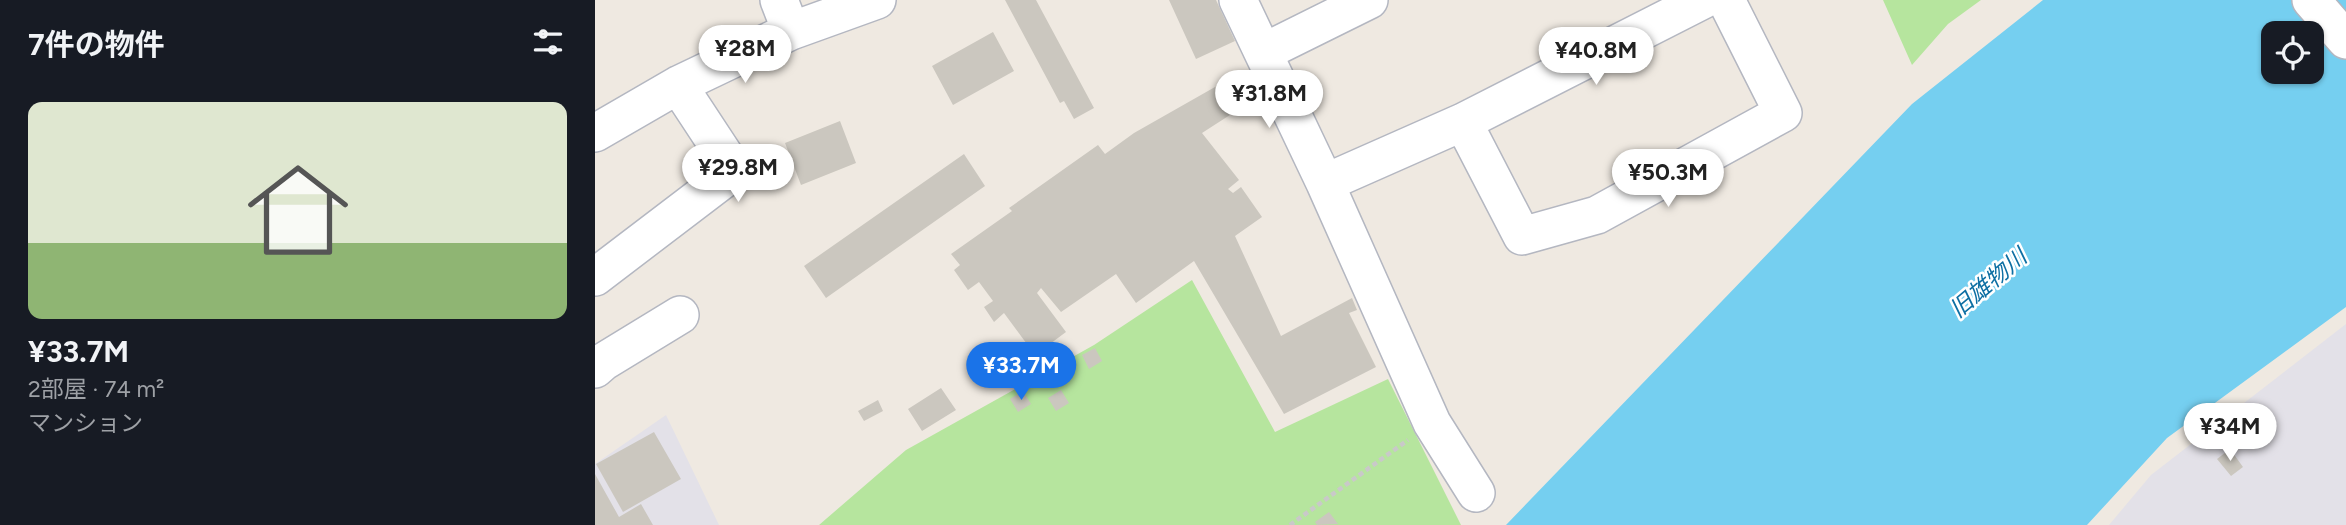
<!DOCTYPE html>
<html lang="ja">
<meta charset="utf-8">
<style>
body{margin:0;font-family:Figtree,"Noto Sans JP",sans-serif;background:#20242c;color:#f1f3f6;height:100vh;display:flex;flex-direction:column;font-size:26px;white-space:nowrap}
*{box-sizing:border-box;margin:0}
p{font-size:23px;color:#9ea1a6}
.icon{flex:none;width:38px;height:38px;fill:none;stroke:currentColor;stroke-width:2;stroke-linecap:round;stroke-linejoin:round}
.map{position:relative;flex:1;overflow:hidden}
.panel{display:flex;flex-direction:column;background:#171b24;width:595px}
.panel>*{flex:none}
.tools{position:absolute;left:1666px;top:21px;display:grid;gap:14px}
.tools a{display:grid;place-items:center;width:63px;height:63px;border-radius:14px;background:#171b24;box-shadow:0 2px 5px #0004;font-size:35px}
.price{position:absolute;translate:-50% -60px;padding:0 16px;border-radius:24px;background:#fff;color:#222;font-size:23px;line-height:46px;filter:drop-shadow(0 2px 4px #0008)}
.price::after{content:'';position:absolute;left:50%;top:42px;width:21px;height:16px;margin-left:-10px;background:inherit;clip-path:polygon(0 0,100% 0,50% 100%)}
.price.on{background:#1a73e8;color:#fff}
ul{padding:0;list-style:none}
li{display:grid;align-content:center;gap:14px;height:371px;padding:0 28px}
li span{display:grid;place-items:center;height:217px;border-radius:14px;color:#555}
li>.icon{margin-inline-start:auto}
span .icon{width:126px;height:126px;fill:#fffc;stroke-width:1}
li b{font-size:30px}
h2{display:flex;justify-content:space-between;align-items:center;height:84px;padding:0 28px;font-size:30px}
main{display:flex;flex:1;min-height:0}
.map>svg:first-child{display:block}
</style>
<main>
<section class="panel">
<h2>7件の物件<svg class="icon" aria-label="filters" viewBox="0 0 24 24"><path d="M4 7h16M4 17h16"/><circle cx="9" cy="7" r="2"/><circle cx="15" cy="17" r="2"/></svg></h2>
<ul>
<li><span style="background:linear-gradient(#dfe7d0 65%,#8fb573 0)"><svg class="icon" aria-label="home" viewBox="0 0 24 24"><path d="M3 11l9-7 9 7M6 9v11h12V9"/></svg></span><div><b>¥33.7M</b><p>2部屋 · 74 m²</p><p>マンション</p></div></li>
</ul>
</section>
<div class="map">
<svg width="1751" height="525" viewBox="0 0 1751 525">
<rect width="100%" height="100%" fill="#efe9e1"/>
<path fill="#e3e1e8" d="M 1751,324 L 1751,525 L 1514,525 L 1556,475 Z
M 71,415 L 124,525 L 0,525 L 0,464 Z"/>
<path fill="#b6e59e" d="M 1288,0 L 1386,0 L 1353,24 L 1317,65 Z
M 597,280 L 680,432 L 793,379 L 866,525 L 224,525 L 311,450 L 499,345 Z"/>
<path fill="#75cff0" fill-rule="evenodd" d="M 1448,0 L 1751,0 L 1751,307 L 1572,438 L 1492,525 L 911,525 L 1317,104 ZM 1678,33 L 1717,33 L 1717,72 L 1678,72 Z"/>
<path fill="#cbc7bf" d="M 410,0 L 441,0 L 499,108 L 479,119 L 469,101 L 465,103 Z
M 574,0 L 621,0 L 640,41 L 601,59 Z
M 398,32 L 419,71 L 358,105 L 337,66 Z
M 620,87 L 638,113 L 607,133 L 644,180 L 633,189 L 638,193 L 646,187 L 667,217 L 640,236 L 686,336 L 757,298 L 762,310 L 754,313 L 781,367 L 689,414 L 599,261 L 541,303 L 521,274 L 466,312 L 446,288 L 442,293 L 471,332 L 440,355 L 409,313 L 399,322 L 389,307 L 398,301 L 384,282 L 373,290 L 359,270 L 365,265 L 356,254 L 417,211 L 414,208 L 503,145 L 510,154 L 539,133 Z
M 245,121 L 261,163 L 206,185 L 190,143 Z
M 369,154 L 390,186 L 231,298 L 209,266 Z
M 500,348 L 507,361 L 494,369 L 487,355 Z
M 346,388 L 361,410 L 327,431 L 313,409 Z
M 466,390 L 474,403 L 461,411 L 453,398 Z
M 428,391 L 436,404 L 423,412 L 415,399 Z
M 283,400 L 288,411 L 269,421 L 263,411 Z
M 59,432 L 86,479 L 28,512 L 1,464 Z
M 1635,449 L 1648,467 L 1636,476 L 1622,459 Z
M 0,474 L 24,517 L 46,504 L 58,525 L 0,525 Z
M 734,512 L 743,524 L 722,525 L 720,522 Z"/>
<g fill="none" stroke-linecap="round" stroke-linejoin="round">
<g stroke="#b4b7c1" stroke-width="40">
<path id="minor" d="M 184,0 L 196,31
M 643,0 L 730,183 L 837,423 L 881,493
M 1716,0 L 1751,40
M 669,52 L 774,0
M 868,122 L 927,236 L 1002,215 L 1188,113 L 1131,0
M 0,133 L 83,85 L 196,31 L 282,0
M 730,183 L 868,122 L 1108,0
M 0,277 L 130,178 L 135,164 L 83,85
M 0,369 L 8,362 L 85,315"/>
</g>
<path stroke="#c9c9c9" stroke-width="4.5" stroke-dasharray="5 3.5" stroke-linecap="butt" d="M 695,525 L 813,440"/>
<use href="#minor" stroke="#fff" stroke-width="37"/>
</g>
<g text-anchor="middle" stroke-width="5" stroke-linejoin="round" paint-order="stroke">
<g font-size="23" font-style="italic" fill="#0d6fa3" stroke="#fff">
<text transform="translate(1393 283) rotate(-40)" y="8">旧雄物川</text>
</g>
</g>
</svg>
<div class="tools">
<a><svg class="icon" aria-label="locate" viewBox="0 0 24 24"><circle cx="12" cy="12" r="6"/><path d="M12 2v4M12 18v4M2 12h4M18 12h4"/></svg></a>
</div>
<b class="price" style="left:150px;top:85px">¥28M</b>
<b class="price" style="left:1001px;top:87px">¥40.8M</b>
<b class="price" style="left:674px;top:130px">¥31.8M</b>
<b class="price" style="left:143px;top:204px">¥29.8M</b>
<b class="price" style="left:1073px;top:209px">¥50.3M</b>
<b class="price on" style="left:426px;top:402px">¥33.7M</b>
<b class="price" style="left:1635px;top:463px">¥34M</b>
</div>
</main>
